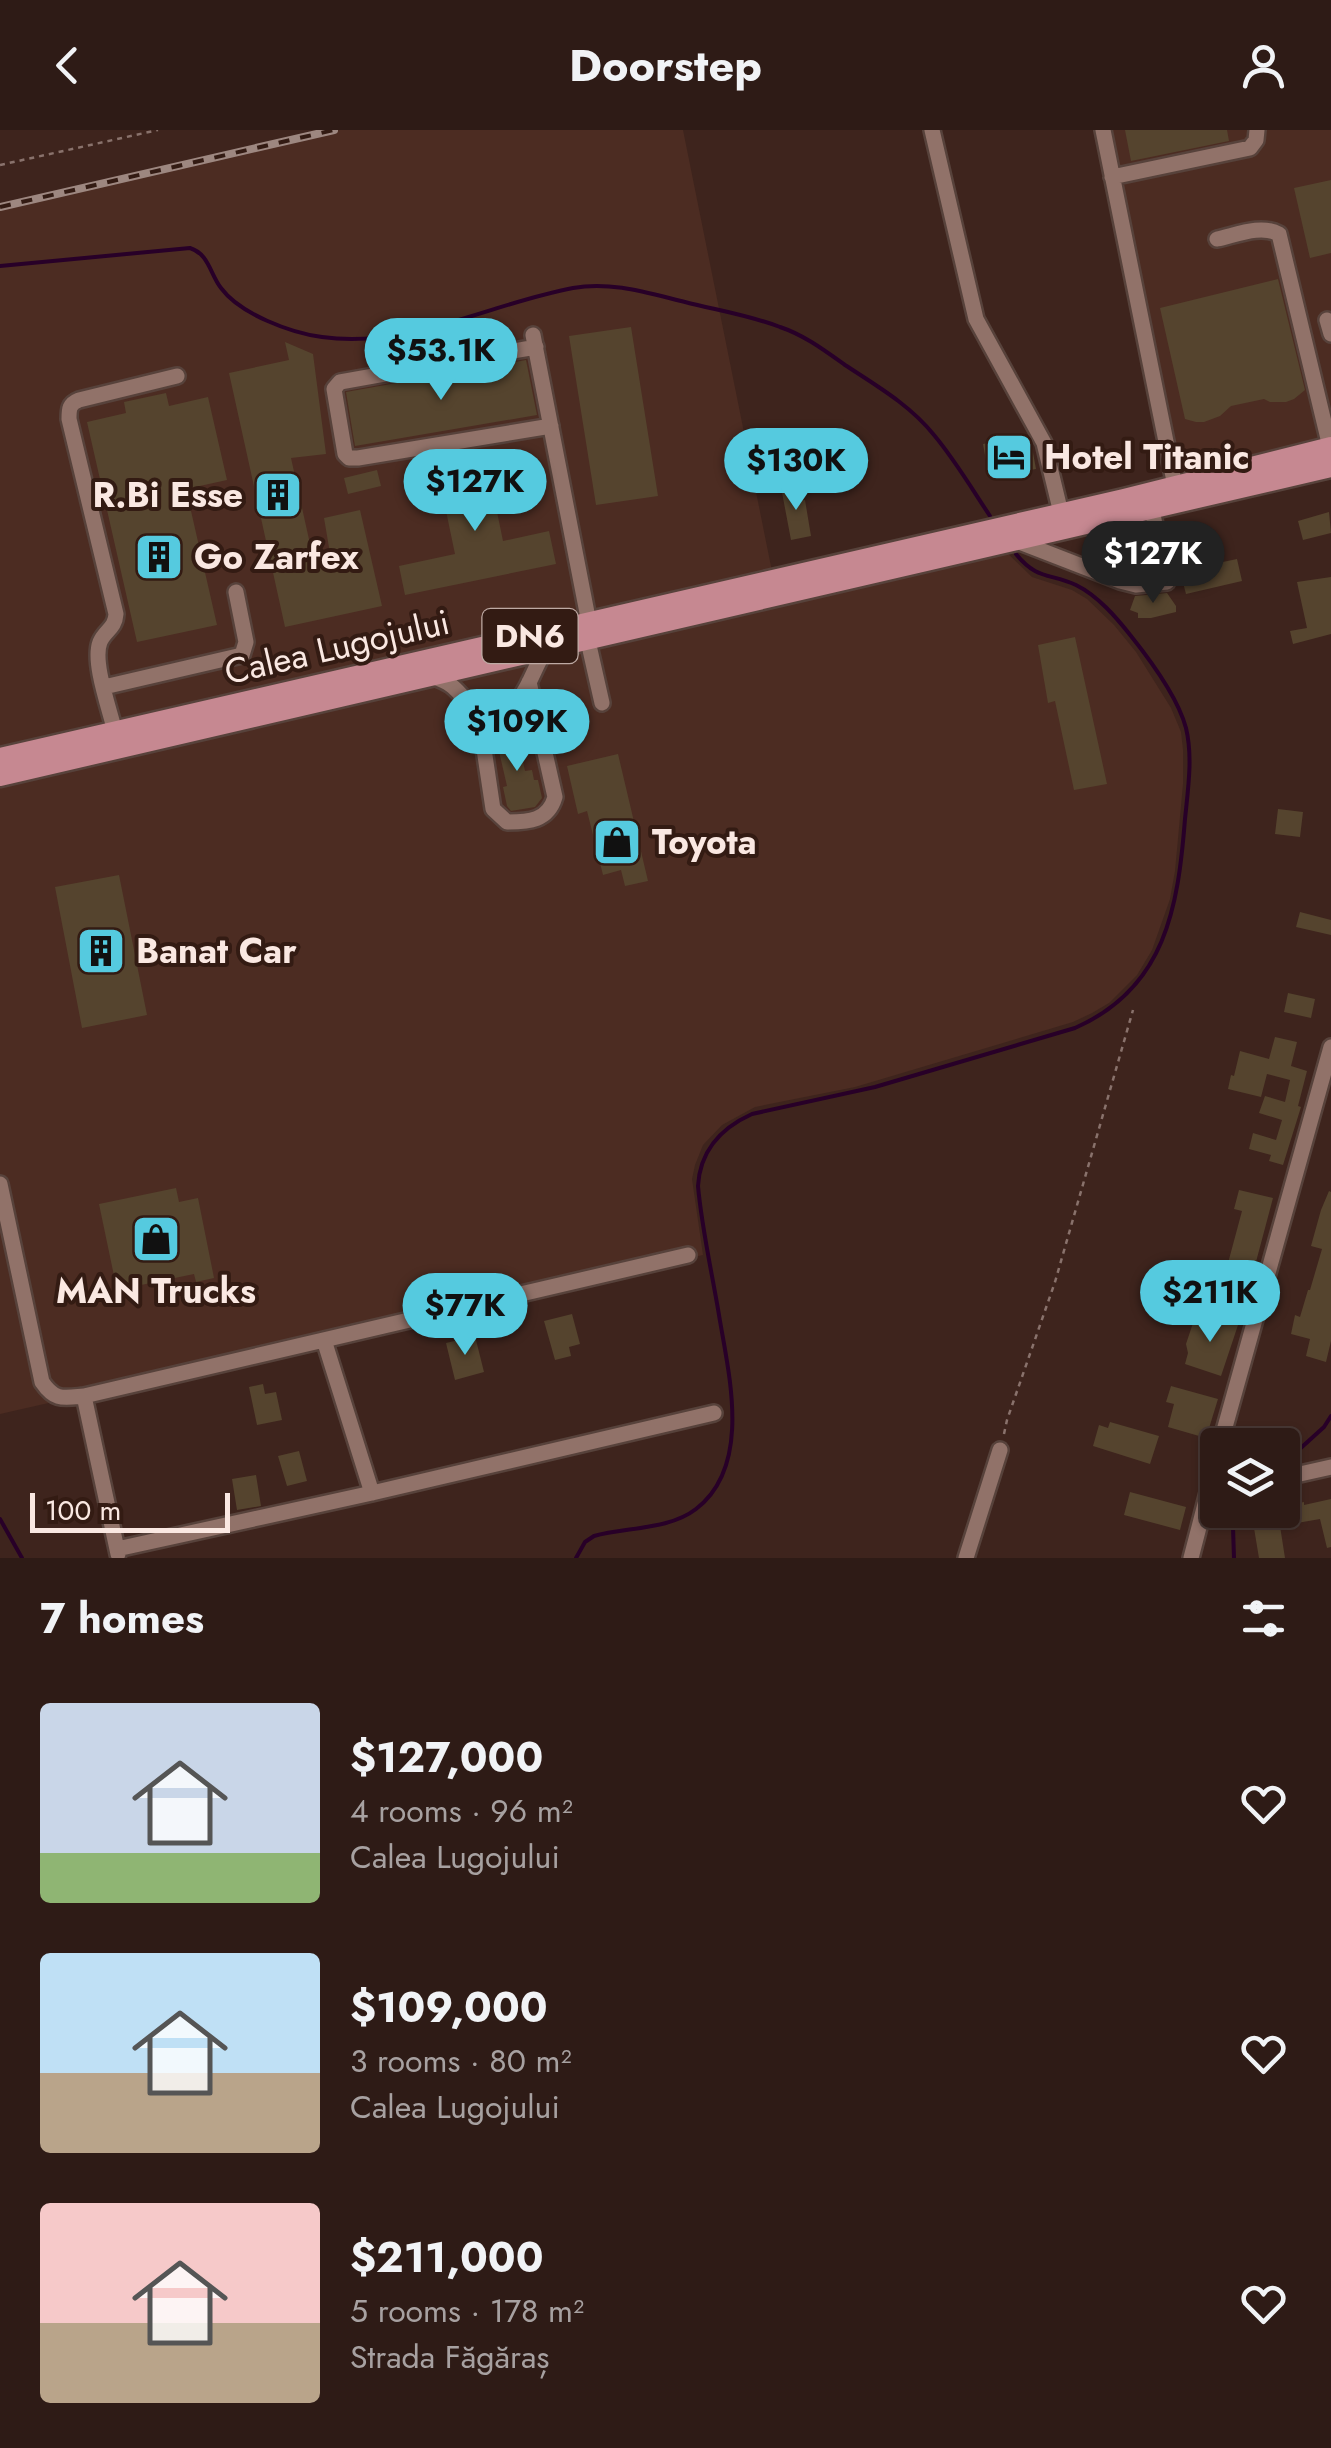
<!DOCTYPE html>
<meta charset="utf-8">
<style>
body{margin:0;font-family:Jost,sans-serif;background:#3a2823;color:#f1f3f6;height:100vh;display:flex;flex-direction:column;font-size:38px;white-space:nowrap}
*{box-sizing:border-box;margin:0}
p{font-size:32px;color:#a7a1a1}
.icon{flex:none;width:55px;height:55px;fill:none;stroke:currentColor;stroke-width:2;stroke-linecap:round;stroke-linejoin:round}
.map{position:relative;height:1428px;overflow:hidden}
.panel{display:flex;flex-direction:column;background:#2e1b16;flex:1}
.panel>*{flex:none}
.fabs{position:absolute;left:1200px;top:1298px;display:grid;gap:20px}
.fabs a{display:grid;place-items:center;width:100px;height:100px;border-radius:10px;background:#2e1b16;box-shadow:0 2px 8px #0004,0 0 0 2px #493935;font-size:50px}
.scale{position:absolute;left:30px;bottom:25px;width:200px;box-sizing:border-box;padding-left:10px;border:5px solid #fae8e2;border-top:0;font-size:28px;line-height:35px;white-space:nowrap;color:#fae8e2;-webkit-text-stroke:8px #331b13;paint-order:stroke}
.price{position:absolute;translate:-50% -85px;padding:0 22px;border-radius:35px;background:#55cadf;color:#111;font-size:32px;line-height:65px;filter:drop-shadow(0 2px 5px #0008)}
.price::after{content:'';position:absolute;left:50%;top:60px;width:30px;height:22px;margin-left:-15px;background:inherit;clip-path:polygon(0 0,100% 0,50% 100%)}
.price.active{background:#222;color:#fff}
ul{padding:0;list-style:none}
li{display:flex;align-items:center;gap:30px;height:250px;padding:0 40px}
li span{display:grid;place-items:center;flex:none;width:280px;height:200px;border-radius:10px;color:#555}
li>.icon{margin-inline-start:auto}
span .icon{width:120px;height:120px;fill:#fffc;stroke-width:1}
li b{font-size:42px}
h2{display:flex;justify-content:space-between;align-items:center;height:120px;padding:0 40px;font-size:42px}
header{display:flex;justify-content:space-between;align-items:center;height:130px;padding:0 40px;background:#2e1b16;font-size:45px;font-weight:700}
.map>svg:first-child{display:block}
</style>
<header><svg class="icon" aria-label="back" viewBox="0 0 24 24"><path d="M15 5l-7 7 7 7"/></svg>Doorstep<svg class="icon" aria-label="person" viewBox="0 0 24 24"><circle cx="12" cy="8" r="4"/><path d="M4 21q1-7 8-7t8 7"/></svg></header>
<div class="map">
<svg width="1331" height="1428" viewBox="0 0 1331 1428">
<rect width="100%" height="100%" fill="#3e241d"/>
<path fill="#4c2c22" d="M 339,0 L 683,0 L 777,466 L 1001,417 L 1032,447 L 1072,460 L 1087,469 L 1114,495 L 1136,522 L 1171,578 L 1181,602 L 1183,620 L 1183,654 L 1175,741 L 1170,769 L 1152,820 L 1137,845 L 1109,873 L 1092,883 L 1073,892 L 855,957 L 755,977 L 722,995 L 703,1015 L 695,1035 L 692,1049 L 703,1125 L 0,1284 L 0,78 Z
M 1100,0 L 1331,0 L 1331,327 L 1173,366 Z"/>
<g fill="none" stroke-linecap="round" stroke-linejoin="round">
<path stroke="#280028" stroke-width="4" d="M 0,136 L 190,118 C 209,124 210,144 221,158 C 240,184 291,203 322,207 C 410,219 488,174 573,158 C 611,151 648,163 685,172 C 716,180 749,185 780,197 C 804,205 824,220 845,235 C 877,256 910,275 934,305 C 955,330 972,359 990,386
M 1282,1335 L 1324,1297 L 1331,1286
M 0,1389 L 22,1428
M 576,1428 L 585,1412 L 594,1406 C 626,1397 669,1400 696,1379 C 751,1337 730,1249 720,1191 C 713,1147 702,1101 698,1056 C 700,1021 721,998 752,984 L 875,957 L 1075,898 C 1166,858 1178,777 1185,689 C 1188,659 1193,627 1186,598 C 1178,568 1151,531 1131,506 C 1116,487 1098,466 1076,455 C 1050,443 1037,450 1016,424
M 1234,1428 L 1233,1397 L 1240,1380"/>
</g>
<path fill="#55442e" d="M 1125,0 L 1227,0 L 1229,11 L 1131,31 Z
M 1331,50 L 1331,123 L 1310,128 L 1294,58 Z
M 1278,149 L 1305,260 L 1294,269 L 1286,272 L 1270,272 L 1264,269 L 1231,276 L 1220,286 L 1204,292 L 1196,292 L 1185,289 L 1160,178 Z
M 631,197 L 658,366 L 596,375 L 569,206 Z
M 285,212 L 313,224 L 326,324 L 291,328 L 314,432 L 331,429 L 324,388 L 360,380 L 382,476 L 285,497 L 229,243 L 289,230 Z
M 526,230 L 537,285 L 355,316 L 346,262 Z
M 166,263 L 169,276 L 208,267 L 227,350 L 186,359 L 217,495 L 137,512 L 87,292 L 126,283 L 124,272 Z
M 1028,306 L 1031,312 L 1036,339 L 989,347 L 983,314 Z
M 485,323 L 503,411 L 549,401 L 556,434 L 405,465 L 399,436 L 455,424 L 436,333 Z
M 377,340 L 381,356 L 348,364 L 344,348 Z
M 796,355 L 799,371 L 805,370 L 811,406 L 791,410 L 781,357 Z
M 1329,382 L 1331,403 L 1303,410 L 1298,391 Z
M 1237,429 L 1242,451 L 1186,464 L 1180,441 Z
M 1331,447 L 1331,504 L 1293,514 L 1290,501 L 1307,498 L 1297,452 Z
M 1167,463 L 1176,476 L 1176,482 L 1151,488 L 1138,488 L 1138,483 L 1130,480 L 1135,466 Z
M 1075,507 L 1107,654 L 1074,660 L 1055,571 L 1048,573 L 1038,515 Z
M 516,599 L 525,641 L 532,640 L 534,650 L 538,650 L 542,668 L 535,677 L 511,681 L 507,676 L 503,657 L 507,656 L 495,604 Z
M 618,624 L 648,751 L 625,756 L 621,740 L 603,745 L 587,681 L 578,684 L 567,636 Z
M 1278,679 L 1303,682 L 1300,707 L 1275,704 Z
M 119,745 L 147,885 L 82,898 L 55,757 Z
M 1300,782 L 1331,790 L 1331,805 L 1296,797 Z
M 1288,863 L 1315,869 L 1311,888 L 1284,882 Z
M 1275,907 L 1297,912 L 1291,936 L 1307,941 L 1298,976 L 1301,977 L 1283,1035 L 1269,1031 L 1271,1025 L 1249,1019 L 1253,1003 L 1276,1010 L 1282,990 L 1259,983 L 1265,966 L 1285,972 L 1290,950 L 1267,944 L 1261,967 L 1228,959 L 1231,945 L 1234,946 L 1240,921 L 1269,929 Z
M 176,1058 L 179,1072 L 198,1068 L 214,1148 L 196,1152 L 194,1144 L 117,1160 L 99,1074 Z
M 1239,1060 L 1273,1068 L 1244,1177 L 1230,1173 L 1232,1165 L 1214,1160 L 1217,1146 L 1224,1148 L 1242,1081 L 1234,1079 Z
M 1329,1061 L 1331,1062 L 1331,1211 L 1326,1232 L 1306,1226 L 1310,1209 L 1291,1204 L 1295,1185 L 1300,1187 L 1308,1160 L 1310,1160 L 1322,1119 L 1311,1116 L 1321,1080 Z
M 572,1184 L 580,1214 L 569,1217 L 571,1226 L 555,1230 L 544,1191 Z
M 1206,1185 L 1238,1195 L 1221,1246 L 1185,1234 L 1188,1223 L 1186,1214 L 1193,1193 L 1203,1196 Z
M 475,1206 L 484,1242 L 455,1250 L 446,1213 Z
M 263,1254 L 265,1264 L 276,1262 L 282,1290 L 257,1295 L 249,1257 Z
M 1171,1256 L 1218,1269 L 1206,1308 L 1168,1297 L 1174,1274 L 1166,1272 Z
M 1110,1292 L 1159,1306 L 1150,1334 L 1093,1316 L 1099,1295 L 1108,1298 Z
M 299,1321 L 307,1351 L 287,1356 L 278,1326 Z
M 256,1345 L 261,1376 L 237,1380 L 232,1349 Z
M 1130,1362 L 1186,1377 L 1180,1400 L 1124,1385 Z
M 1331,1369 L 1331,1417 L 1327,1418 L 1320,1389 L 1280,1396 L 1285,1428 L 1259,1428 L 1251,1380 L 1282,1380 L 1282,1376 L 1304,1372 L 1304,1375 Z"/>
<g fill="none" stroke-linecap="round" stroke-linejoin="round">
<g stroke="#57423b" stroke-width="20">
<path id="minor" d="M 932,0 L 976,189 L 1044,313 L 1061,383
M 1103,0 L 1175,356
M 1112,47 L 1250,18 L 1256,10 L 1257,0
M 1217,109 C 1236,105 1261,94 1279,104 L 1330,317
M 1327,190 L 1331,204
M 533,205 L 589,493
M 536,217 L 340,252 L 334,259 L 345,324 L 349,328 L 358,328 L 551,296
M 1017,411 L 1120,451 L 1136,455 L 1167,452 L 1152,380
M 588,511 L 602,573
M 434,547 C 459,556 455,562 473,576 C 479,581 488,583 496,582 C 526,578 530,543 545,521
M 104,557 L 242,525 L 246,512 L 236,462
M 478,579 L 493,679 L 507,692 C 529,692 548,691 555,667 L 529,552
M 115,602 C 110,580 92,532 100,512 C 105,500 115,499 116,484 L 69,289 C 69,279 69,274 79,270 L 177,246
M 0,1054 L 42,1252 C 55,1271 63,1268 84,1266 L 118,1424
M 324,1210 L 372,1363
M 84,1266 L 688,1125
M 1220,1315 L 1331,917
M 1282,1348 L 1331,1337
M 117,1419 L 372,1363 L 714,1283
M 966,1428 L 1000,1320
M 1191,1428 L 1218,1324"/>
</g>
<g stroke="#57423b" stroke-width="25">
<path id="major" d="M 0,628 L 1124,369 L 1331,317
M 0,646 L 1331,337"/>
</g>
<path stroke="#89726c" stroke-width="2.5" stroke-dasharray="5 5" stroke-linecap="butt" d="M 0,35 L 158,0
M 1004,1304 L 1007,1290 L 1055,1152 L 1133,880"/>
<use href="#minor" stroke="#917269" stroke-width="15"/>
<use href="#major" stroke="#c68891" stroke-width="20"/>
<g stroke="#9d8780" stroke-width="8">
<path id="rail" d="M 0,77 L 334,0"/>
</g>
<use href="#rail" stroke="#331b13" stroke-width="4" stroke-dasharray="11" stroke-linecap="butt"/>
</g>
<defs>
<g id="hotel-square" transform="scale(2.5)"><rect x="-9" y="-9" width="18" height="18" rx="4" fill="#55cadf" stroke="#331b13"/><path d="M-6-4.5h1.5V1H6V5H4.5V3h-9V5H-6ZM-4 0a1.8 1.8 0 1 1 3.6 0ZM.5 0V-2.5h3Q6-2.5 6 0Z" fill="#111"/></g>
<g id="building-square" transform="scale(2.5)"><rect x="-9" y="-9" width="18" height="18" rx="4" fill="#55cadf" stroke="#331b13"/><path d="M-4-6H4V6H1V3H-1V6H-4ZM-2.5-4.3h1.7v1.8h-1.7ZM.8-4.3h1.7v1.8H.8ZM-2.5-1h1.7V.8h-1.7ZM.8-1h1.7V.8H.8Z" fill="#111"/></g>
<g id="shop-square" transform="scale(2.5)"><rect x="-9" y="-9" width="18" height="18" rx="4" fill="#55cadf" stroke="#331b13"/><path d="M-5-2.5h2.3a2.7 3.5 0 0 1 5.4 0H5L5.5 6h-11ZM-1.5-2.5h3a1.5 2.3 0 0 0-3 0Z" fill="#111"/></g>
</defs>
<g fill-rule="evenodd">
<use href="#hotel-square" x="1009" y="327"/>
<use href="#building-square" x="278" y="365"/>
<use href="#building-square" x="159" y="427"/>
<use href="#shop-square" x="617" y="712"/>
<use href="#building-square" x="101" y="821"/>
<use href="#shop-square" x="156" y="1109"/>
</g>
<g text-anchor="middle" stroke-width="8" stroke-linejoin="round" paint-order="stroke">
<rect fill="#331b13" stroke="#beaaa4" stroke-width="2.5" x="482.5" y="479" width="95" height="54" rx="8"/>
<g font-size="32" font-weight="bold" fill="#fae8e2">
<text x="530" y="517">DN6</text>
</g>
<g font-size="35" font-weight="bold" fill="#fae8e2" stroke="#331b13" text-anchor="start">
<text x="1044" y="339">Hotel Titanic</text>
<text x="243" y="377" text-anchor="end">R.Bi Esse</text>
<text x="194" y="439">Go Zarfex</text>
<text x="652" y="724">Toyota</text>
<text x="136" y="833">Banat Car</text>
<text x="156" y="1173" text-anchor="middle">MAN Trucks</text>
</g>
<g font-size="35" fill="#fae8e2" stroke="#331b13">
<text transform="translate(337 517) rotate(-13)" y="12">Calea Lugojului</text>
</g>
</g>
</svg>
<div class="fabs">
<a><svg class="icon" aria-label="layers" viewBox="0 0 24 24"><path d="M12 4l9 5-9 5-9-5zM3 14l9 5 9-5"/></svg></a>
</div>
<div class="scale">100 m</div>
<b class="price" style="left:441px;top:273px">$53.1K</b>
<b class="price" style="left:796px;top:383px">$130K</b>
<b class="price" style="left:475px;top:404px">$127K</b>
<b class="price active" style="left:1153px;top:476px">$127K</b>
<b class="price" style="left:517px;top:644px">$109K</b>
<b class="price" style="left:1210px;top:1215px">$211K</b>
<b class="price" style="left:465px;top:1228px">$77K</b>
</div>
<section class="panel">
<h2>7 homes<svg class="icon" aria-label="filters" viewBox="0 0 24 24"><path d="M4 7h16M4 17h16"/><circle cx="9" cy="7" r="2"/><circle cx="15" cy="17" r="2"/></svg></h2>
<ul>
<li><span style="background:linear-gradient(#c9d6e8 75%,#8fb573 0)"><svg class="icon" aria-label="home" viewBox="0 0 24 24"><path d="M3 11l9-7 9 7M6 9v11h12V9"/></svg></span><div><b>$127,000</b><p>4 rooms · 96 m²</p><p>Calea Lugojului</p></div><svg class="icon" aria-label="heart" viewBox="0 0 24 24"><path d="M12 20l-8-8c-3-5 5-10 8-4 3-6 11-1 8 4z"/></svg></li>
<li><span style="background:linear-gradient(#bfe0f5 60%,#b9a48a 0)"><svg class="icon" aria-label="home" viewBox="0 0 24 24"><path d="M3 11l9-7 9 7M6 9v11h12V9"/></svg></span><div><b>$109,000</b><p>3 rooms · 80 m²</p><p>Calea Lugojului</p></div><svg class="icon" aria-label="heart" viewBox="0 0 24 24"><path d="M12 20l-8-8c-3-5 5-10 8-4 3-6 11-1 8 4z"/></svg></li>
<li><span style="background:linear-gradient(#f6c9c9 60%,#b9a48a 0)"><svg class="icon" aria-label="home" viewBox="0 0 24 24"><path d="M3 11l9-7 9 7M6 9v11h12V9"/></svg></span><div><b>$211,000</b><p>5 rooms · 178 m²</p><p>Strada Făgăraș</p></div><svg class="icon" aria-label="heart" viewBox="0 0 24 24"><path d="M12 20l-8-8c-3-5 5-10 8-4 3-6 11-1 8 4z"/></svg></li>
</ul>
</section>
